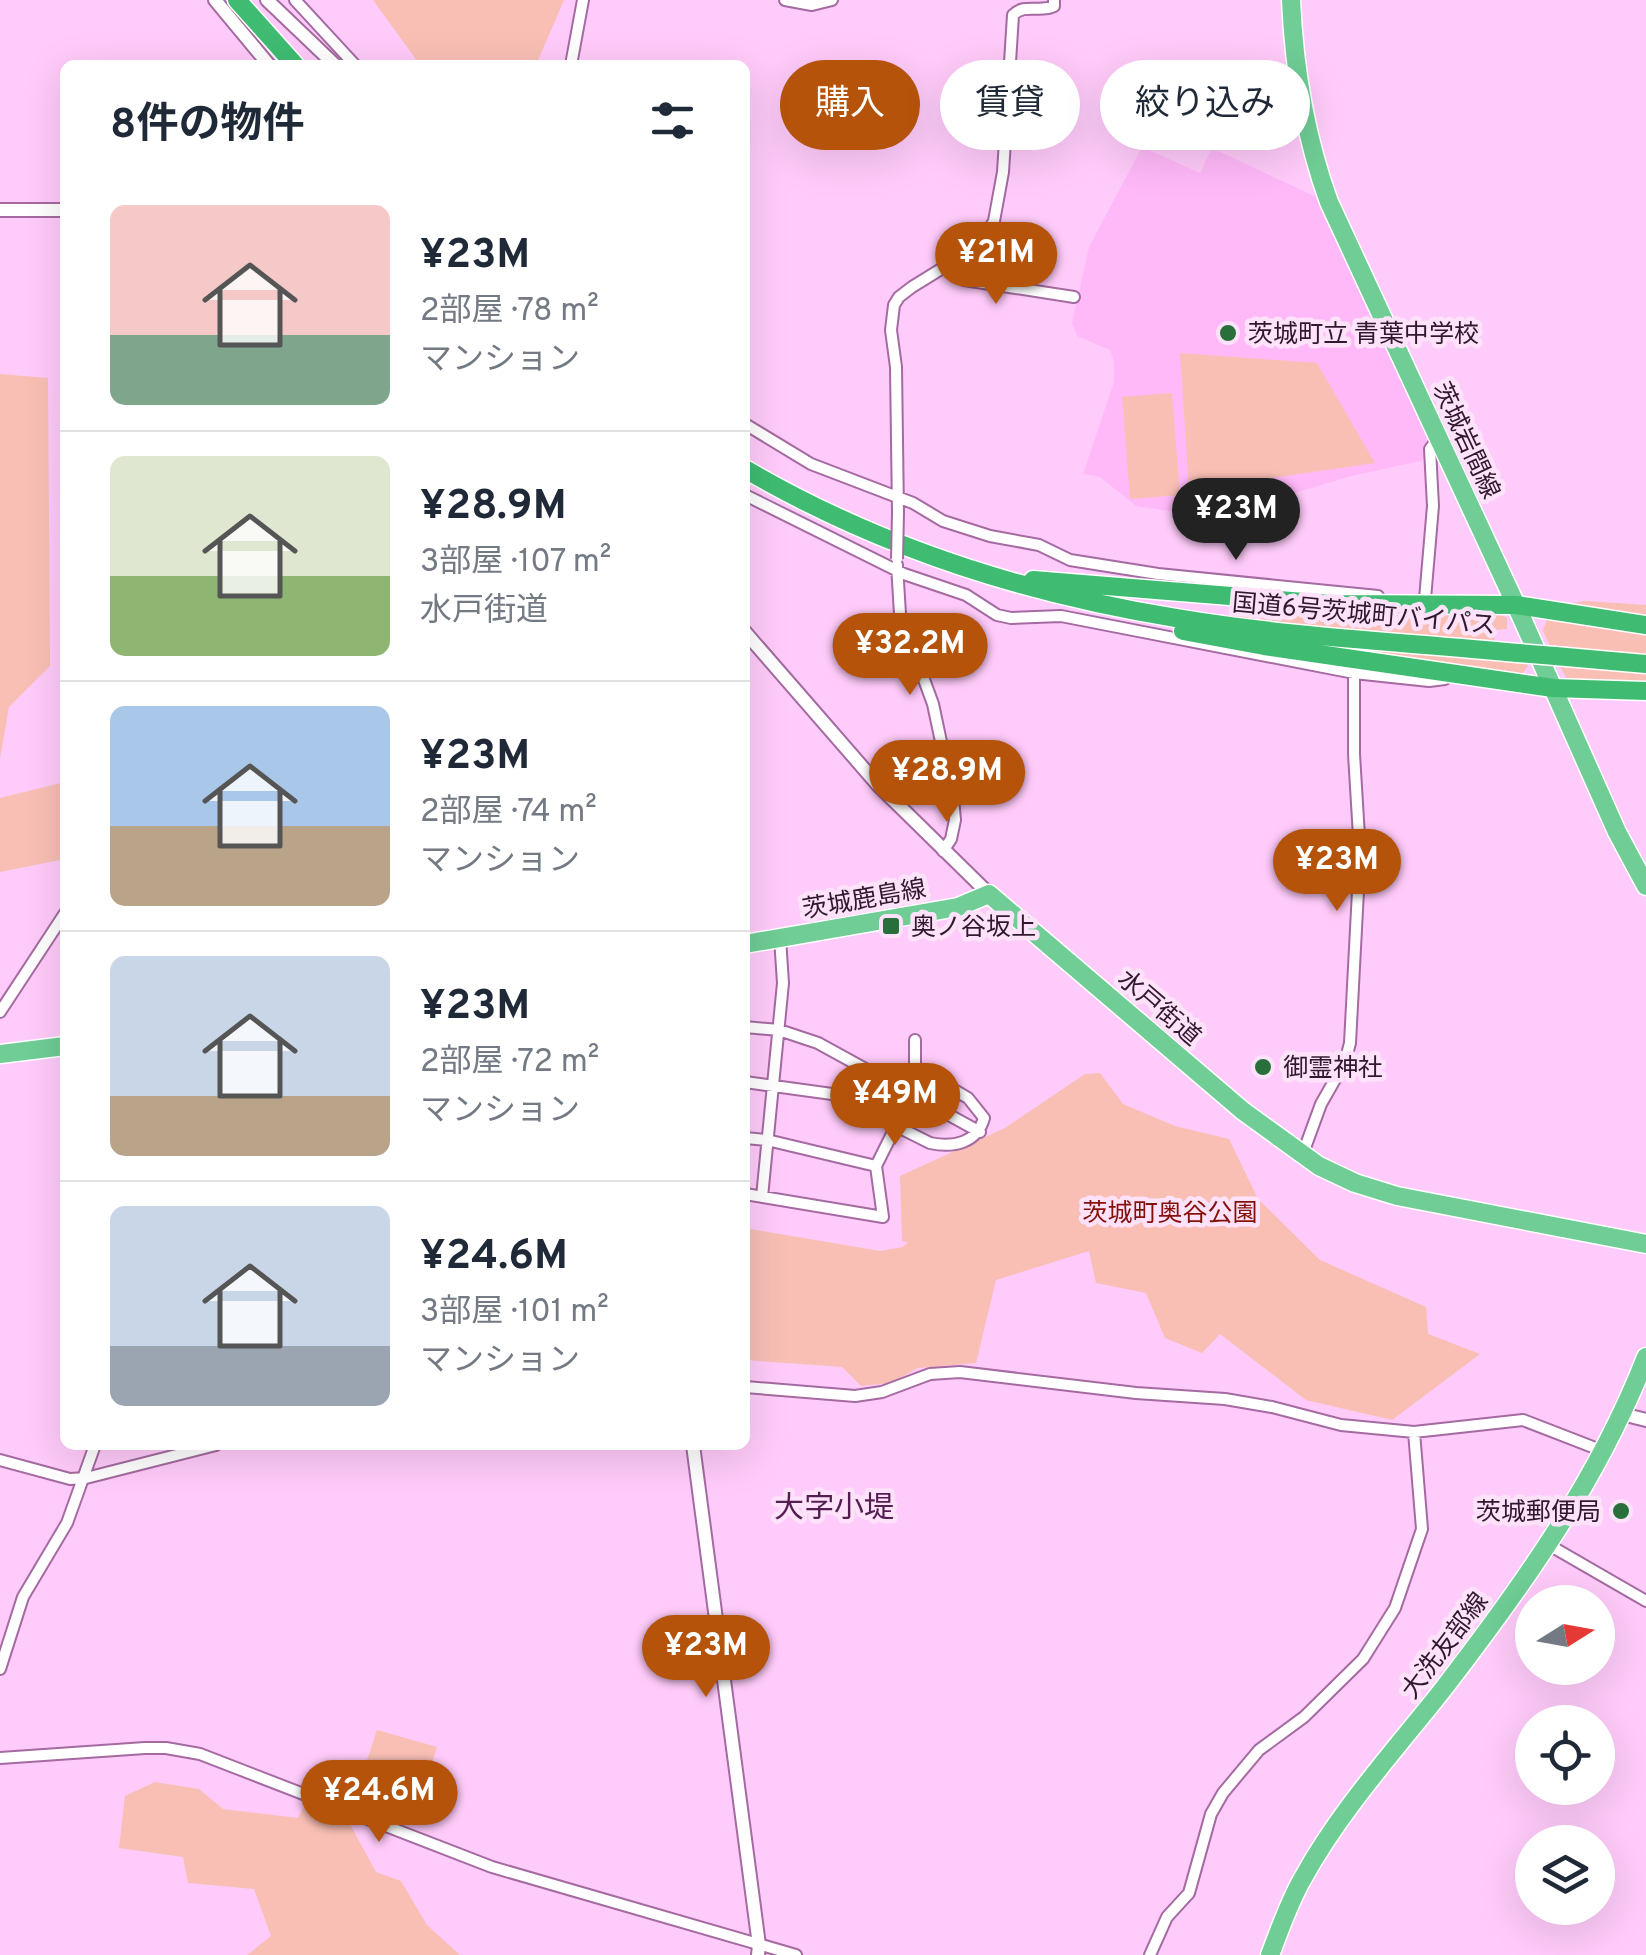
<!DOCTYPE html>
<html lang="ja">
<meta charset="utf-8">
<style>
body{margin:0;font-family:Overpass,"Noto Sans JP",sans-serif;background:#f2f2f3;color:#1f2937;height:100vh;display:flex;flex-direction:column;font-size:38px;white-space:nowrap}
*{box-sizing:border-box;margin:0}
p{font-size:32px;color:#747a83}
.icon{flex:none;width:55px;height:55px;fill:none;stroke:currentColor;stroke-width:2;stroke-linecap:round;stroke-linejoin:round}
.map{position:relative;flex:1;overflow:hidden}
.sheet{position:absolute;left:60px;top:60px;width:690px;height:1390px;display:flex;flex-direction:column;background:#fff;border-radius:15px;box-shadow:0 10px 40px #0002}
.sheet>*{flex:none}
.hud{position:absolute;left:780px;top:60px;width:715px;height:90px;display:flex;gap:20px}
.needle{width:65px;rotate:79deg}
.controls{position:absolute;left:1515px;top:1585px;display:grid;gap:20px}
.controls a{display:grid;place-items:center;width:100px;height:100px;border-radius:50%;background:#fff;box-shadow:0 10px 40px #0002;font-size:50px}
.price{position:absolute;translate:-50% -85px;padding:0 22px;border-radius:35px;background:#b45309;color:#fff;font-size:32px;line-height:65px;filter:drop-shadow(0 2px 5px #0008)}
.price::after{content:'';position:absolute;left:50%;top:60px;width:30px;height:22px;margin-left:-15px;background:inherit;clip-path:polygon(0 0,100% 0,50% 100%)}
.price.active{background:#222;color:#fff}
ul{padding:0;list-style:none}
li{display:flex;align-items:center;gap:30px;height:250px;padding:0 50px}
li+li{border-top:2px solid #e0e1e3}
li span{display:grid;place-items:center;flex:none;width:280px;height:200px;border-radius:15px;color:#555}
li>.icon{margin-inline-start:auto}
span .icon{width:120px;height:120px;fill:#fffc;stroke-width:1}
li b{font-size:42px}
h2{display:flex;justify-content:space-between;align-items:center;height:120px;padding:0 50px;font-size:42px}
.tag{padding:0 35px;border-radius:45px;background:#fff;box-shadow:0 10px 40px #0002;font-size:35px;line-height:90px}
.tag.active{background:#b45309;color:#fff}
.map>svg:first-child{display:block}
</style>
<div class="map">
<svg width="1646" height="1955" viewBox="0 0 1646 1955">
<rect width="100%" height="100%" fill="#ffcbfa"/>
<path fill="#ffb9f9" d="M 1142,147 L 1200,173 L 1212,148 L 1318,198 L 1426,432 L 1427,454 L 1421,461 L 1351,476 L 1245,508 L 1233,519 L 1226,513 L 1195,523 L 1175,512 L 1136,506 L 1100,477 L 1083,474 L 1114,382 L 1114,362 L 1110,350 L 1077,336 L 1072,323 L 1089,247 Z"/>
<path fill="#f9bfb5" d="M 373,0 L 564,0 L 536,65 L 420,65 Z
M 1180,353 L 1317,363 L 1375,463 L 1189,490 Z
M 0,374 L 48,378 L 50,666 L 9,707 L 0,758 Z
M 1172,393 L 1180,495 L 1130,499 L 1122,397 Z
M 1585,601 L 1646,605 L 1646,619 L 1563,605 Z
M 1233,602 L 1494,611 L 1507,618 L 1507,629 L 1491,630 L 1496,644 L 1231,618 Z
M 1548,616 L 1646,630 L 1646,658 L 1552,650 L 1543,631 Z
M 1228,633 L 1525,660 L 1528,666 L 1519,678 Z
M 1559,664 L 1646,671 L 1646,686 L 1570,685 Z
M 65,782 L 65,859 L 0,872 L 0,798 Z
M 1100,1073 L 1123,1104 L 1175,1126 L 1229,1139 L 1258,1199 L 1320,1260 L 1426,1307 L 1428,1334 L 1480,1354 L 1392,1420 L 1306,1400 L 1220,1334 L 1202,1353 L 1165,1338 L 1146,1293 L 1096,1283 L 1089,1251 L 996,1280 L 976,1363 L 918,1368 L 891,1383 L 861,1386 L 842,1367 L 745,1360 L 745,1228 L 880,1251 L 903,1247 L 908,1242 L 902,1241 L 900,1176 L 1005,1128 L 1085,1074 Z
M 377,1730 L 437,1747 L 412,1823 L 368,1806 L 359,1784 Z
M 155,1782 L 199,1789 L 223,1809 L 298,1818 L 305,1804 L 346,1817 L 376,1872 L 401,1881 L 427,1925 L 460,1955 L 247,1955 L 271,1936 L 254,1889 L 188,1883 L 183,1857 L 119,1848 L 125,1796 Z"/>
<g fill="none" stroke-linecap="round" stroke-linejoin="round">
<g stroke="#a56aa1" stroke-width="14">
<path id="minor" d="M 295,0 L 355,65
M 785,0 L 812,5 L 832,0
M 571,65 L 583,0
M 952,262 L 964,280 L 1074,297
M 745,424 L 811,464 L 913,503 L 943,521 L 990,536 L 1039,545 L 1070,560 L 1158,574 L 1378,596
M 745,495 L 904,574 L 966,595 L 997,615 L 1011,618 L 1061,616 L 1354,673 L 1429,681 L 1445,679
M 898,513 L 896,367 L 891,330 L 894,305 L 899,297 L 912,287 L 980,245 L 994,221 L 1003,172 L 1013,15 C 1024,3 1041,13 1054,6 L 1054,0
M 897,565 L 900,614 L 933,704 L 953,798 L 955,820 L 951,839 L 943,851
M 1425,599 L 1433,506 L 1430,449 L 1438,438
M 0,1012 L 65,913
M 745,1027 L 779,1030 L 818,1043 L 980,1132
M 745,1082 L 832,1094 L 930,1143 C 954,1148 977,1143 984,1118 L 968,1098 L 915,1067 L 915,1040
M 745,1138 L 767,1140 L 876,1166
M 1302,1156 L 1321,1104 L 1345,1062 L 1350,1043 L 1360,853 L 1354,754 L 1354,673
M 745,1194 L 883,1217 L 876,1166 L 896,1126
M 762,1197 L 783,983 L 780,938
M 745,1387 L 855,1396 L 882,1392 L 930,1374 L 960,1372 L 1136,1393 L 1225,1399 L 1272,1407 L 1341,1425 L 1414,1432 L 1523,1420 L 1603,1451
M 0,1460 L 70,1479 L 86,1478 L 216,1445
M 1549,1545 L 1646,1601
M 0,1669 L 23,1597 L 67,1523 L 95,1445
M 0,1758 L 145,1748 L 166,1748 L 200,1754 L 492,1867 L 796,1955
M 1150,1955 L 1167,1917 L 1189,1893 L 1211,1814 L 1223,1793 L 1259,1750 L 1304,1717 L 1363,1659 L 1395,1608 L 1422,1529 L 1414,1432"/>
</g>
<g stroke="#a56aa1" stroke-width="16">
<path id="tertiary" d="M 215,0 L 269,65
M 267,0 L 335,65
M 0,210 L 65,210
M 745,632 L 878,785 L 989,894
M 1622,1414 L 1646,1420
M 693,1445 L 759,1945 L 758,1955"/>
</g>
<g stroke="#fff" stroke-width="21">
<path id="primary" d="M 1291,0 C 1294,67 1306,139 1329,202 L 1516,605 L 1617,832 L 1646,886
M 745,944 L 958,907 L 989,894 L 1243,1111 L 1319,1166 L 1355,1183 L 1397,1196 L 1646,1244
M 0,1054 L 65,1046
M 1270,1955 C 1280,1929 1289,1902 1303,1878 C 1341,1809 1396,1749 1444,1688 C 1524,1584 1598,1480 1646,1357"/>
</g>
<g stroke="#fff" stroke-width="21">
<path id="trunk" d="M 237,0 L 295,65
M 745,469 C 877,546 1026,594 1176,618 C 1289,637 1404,642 1518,653
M 1033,580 L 1329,604 L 1516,605 L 1646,625
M 1183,631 L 1264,646 L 1553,688 L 1646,691
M 1555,656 L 1646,664"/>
</g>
<use href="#minor" stroke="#fff" stroke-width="10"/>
<use href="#tertiary" stroke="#fff" stroke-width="12"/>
<use href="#primary" stroke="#6fcd95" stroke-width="18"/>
<use href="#trunk" stroke="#3fbc72" stroke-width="18"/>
<g stroke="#a56aa1" stroke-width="14" stroke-linecap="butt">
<path id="minor-bridge" d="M 897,559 L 898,513"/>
</g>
<g stroke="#fff" stroke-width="21" stroke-linecap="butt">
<path id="trunk-bridge" d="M 1518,653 L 1555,656"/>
</g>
<use href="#minor-bridge" stroke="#fff" stroke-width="10"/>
<use href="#trunk-bridge" stroke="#3fbc72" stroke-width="18"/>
</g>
<g fill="#286f3b" stroke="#fde2fa" stroke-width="4">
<circle cx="1228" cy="333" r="10"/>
<rect x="881" y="916" width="20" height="20" rx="5"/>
<circle cx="1263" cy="1067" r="10"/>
<circle cx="1621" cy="1511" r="10"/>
</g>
<g text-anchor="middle" stroke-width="9" stroke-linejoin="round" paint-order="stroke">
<g font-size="25" fill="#30182e" stroke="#fde2fa" text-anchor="start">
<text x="1248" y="342">茨城町立 青葉中学校</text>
<text x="911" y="935">奥ノ谷坂上</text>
<text x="1283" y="1076">御霊神社</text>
<text x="1601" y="1520" text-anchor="end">茨城郵便局</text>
</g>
<g font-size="25" fill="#30182e" stroke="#fde2fa">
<text transform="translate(1467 440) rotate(65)" y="9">茨城岩間線</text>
<text transform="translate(1364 613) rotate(5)" y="9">国道6号茨城町バイパス</text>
<text transform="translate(864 898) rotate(-10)" y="9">茨城鹿島線</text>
<text transform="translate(1160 1007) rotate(41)" y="9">水戸街道</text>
<text transform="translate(1444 1645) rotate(-53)" y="9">大洗友部線</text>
</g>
<g font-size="25" fill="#831109" stroke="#fde2fa">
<text x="1170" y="1221">茨城町奥谷公園</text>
</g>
<g font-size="30" fill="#531e50" stroke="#fde2fa">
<text x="834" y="1517">大字小堤</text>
</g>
</g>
</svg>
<div class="controls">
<a><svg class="needle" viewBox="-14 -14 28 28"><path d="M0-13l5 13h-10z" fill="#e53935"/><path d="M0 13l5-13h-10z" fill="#747a83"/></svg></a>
<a><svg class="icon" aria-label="locate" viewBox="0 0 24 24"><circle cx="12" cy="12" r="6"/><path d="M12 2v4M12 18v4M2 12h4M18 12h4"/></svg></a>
<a><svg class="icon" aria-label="layers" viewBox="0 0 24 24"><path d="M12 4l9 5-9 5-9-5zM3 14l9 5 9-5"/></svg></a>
</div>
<b class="price" style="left:996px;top:307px">¥21M</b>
<b class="price active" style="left:1236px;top:563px">¥23M</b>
<b class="price" style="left:910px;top:698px">¥32.2M</b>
<b class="price" style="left:947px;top:825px">¥28.9M</b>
<b class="price" style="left:1337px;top:914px">¥23M</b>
<b class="price" style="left:895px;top:1148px">¥49M</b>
<b class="price" style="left:706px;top:1700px">¥23M</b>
<b class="price" style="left:379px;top:1845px">¥24.6M</b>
<div class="hud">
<a class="tag active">購入</a>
<a class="tag">賃貸</a>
<a class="tag">絞り込み</a>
</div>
<section class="sheet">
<h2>8件の物件<svg class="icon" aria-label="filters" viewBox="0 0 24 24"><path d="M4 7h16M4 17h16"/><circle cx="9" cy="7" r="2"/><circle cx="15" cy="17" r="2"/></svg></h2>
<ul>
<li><span style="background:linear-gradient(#f6c9c9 65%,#7fa58c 0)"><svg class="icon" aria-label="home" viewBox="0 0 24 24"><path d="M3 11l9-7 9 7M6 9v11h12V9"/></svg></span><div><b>¥23M</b><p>2部屋 · 78 m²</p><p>マンション</p></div></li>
<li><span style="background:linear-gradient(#dfe7d0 60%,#8fb573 0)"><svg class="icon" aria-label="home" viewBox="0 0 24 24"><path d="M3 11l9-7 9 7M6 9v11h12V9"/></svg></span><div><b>¥28.9M</b><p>3部屋 · 107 m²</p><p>水戸街道</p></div></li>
<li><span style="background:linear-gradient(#a9c7e8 60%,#b9a48a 0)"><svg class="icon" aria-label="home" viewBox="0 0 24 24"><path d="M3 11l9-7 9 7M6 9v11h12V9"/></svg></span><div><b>¥23M</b><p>2部屋 · 74 m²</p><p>マンション</p></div></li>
<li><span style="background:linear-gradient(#c9d6e8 70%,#b9a48a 0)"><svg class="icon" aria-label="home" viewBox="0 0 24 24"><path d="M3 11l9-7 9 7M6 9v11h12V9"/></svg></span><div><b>¥23M</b><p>2部屋 · 72 m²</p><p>マンション</p></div></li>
<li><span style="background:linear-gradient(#c9d6e8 70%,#9aa5b1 0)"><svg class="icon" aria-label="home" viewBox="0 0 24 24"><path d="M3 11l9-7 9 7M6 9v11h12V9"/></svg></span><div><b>¥24.6M</b><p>3部屋 · 101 m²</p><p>マンション</p></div></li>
</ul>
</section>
</div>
